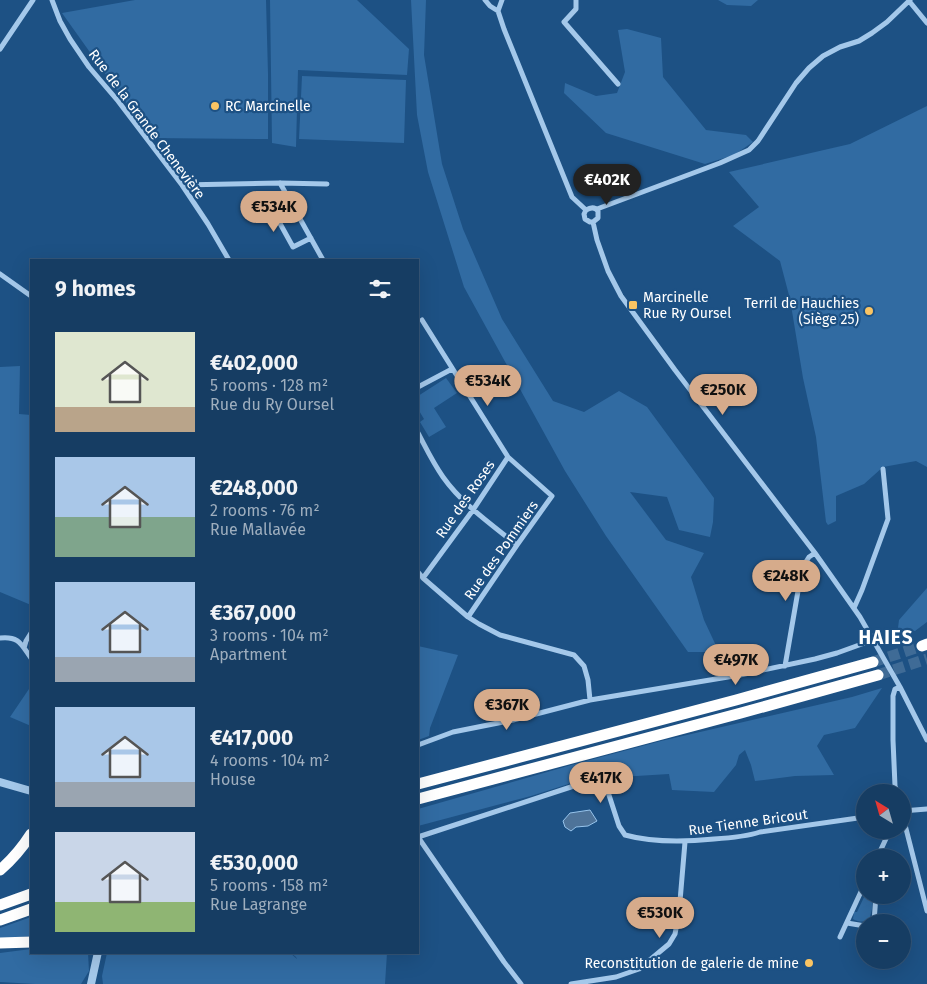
<!DOCTYPE html>
<meta charset="utf-8">
<style>
body{margin:0;font-family:"Fira Sans",sans-serif;background:#1f4469;color:#f1f3f6;height:100vh;display:flex;flex-direction:column;font-size:19px;white-space:nowrap}
*{box-sizing:border-box;margin:0}
p{font-size:16px;color:#9eaebe}
.icon{flex:none;width:28px;height:28px;fill:none;stroke:currentColor;stroke-width:2;stroke-linecap:round;stroke-linejoin:round}
.map{position:relative;flex:1;overflow:hidden}
.details{position:absolute;left:30px;top:259px;width:389px;height:695px;display:flex;flex-direction:column;background:#163d63;border-radius:0px;box-shadow:0 5px 20px #0002,0 0 0 1px #355678}
.details>*{flex:none}
.needle{width:32px;rotate:323deg}
.fabs{position:absolute;left:856px;top:784px;display:grid;gap:10px}
.fabs a{display:grid;place-items:center;width:55px;height:55px;border-radius:50%;background:#163d63;box-shadow:0 5px 20px #0002,0 0 0 1px #355678;font-size:25px}
.price{position:absolute;translate:-50% -42px;padding:0 11px;border-radius:18px;background:#d6ab8b;color:#111;font-size:16px;line-height:32px;filter:drop-shadow(0 1px 2px #0008)}
.price::after{content:'';position:absolute;left:50%;top:30px;width:15px;height:11px;margin-left:-8px;background:inherit;clip-path:polygon(0 0,100% 0,50% 100%)}
.price.current{background:#222;color:#fff}
ul{padding:0;list-style:none}
li{display:flex;align-items:center;gap:15px;height:125px;padding:0 25px}
li span{display:grid;place-items:center;flex:none;width:140px;height:100px;border-radius:0px;color:#555}
li>.icon{margin-inline-start:auto}
span .icon{width:60px;height:60px;fill:#fffc;stroke-width:1}
li b{font-size:21px}
h2{display:flex;justify-content:space-between;align-items:center;height:60px;padding:0 25px;font-size:21px}
.map>svg:first-child{display:block}
</style>
<div class="map">
<svg width="927" height="984" viewBox="0 0 927 984">
<rect width="100%" height="100%" fill="#1d5184"/>
<path fill="#316ba2" d="M 135,0 L 266,0 L 268,74 L 268,139 L 151,138 L 62,13 Z
M 270,0 L 357,0 L 409,49 L 407,75 L 298,70 L 296,147 L 272,143 Z
M 411,0 L 426,0 L 424,55 L 442,164 L 463,229 L 502,319 L 553,401 L 584,412 L 619,391 L 647,407 L 714,498 L 713,522 L 710,537 L 679,530 L 667,497 L 630,492 L 666,540 L 704,553 L 691,577 L 704,620 L 719,652 L 688,652 L 606,536 L 565,471 L 464,287 L 428,172 L 417,115 Z
M 718,0 L 758,0 L 751,6 L 727,5 Z
M 627,29 L 661,38 L 663,77 L 706,130 L 746,135 L 753,142 L 734,155 L 705,164 L 606,133 L 564,93 L 565,83 L 596,96 L 617,93 L 625,72 L 618,30 Z
M 302,76 L 406,80 L 404,143 L 299,139 Z
M 927,106 L 927,467 L 916,461 L 883,467 L 864,484 L 836,496 L 836,521 L 828,525 L 826,522 L 816,437 L 803,378 L 790,299 L 780,261 L 733,226 L 759,207 L 729,172 L 850,144 Z
M 20,366 L 19,414 L 31,415 L 31,605 L 0,592 L 0,367 Z
M 446,378 L 457,393 L 434,408 L 446,427 L 429,437 L 420,422 L 424,419 L 418,409 L 418,396 Z
M 927,588 L 927,622 L 915,631 L 898,628 L 899,620 Z
M 418,646 L 458,655 L 430,728 L 429,736 L 418,740 Z
M 31,686 L 31,726 L 10,717 Z
M 882,688 L 855,728 L 824,735 L 817,746 L 834,775 L 795,776 L 755,781 L 751,765 L 745,750 L 739,755 L 736,765 L 714,792 L 672,790 L 669,774 L 620,777 L 612,770 L 531,796 L 418,826 L 418,809 L 575,764 L 661,741 L 852,697 Z
M 865,895 L 873,895 L 872,909 L 869,921 C 863,922 858,922 853,919 L 854,912 L 857,912 Z
M 31,917 L 31,936 L 0,939 L 0,928 Z
M 31,949 L 31,952 L 88,953 L 89,971 L 81,984 L 35,984 L 0,982 L 0,953 Z
M 145,952 L 166,955 L 175,954 L 175,955 L 190,952 L 289,952 L 297,959 L 296,957 L 291,953 L 387,953 L 385,984 L 103,984 L 102,976 L 107,953 Z"/>
<path fill="#4e7399" stroke="#97c4ec" d="M 590,810 L 597,821 L 588,826 L 576,827 L 571,831 L 565,827 L 563,821 L 570,813 Z"/>
<g fill="none" stroke-linecap="round" stroke-linejoin="round">
<path stroke="#3f6b96" stroke-width="11" stroke-dasharray="11 5.5" stroke-linecap="butt" d="M 873,662 L 922,646
M 878,675 L 927,659"/>
<path stroke="#a4c8ea" stroke-width="5" d="M 52,0 L 60,21 L 70,39 L 89,67 L 118,101 L 182,185 L 208,224 L 229,260
M 485,0 L 490,6 L 498,11 L 504,29 L 572,197 L 586,210
M 576,0 L 576,9 L 564,22 L 618,84
M 909,1 L 927,23
M 498,11 L 502,0
M 0,49 L 33,0
M 280,183 L 323,260
M 182,185 L 280,183 L 327,184
M 289,199 L 272,209 L 293,247 L 311,238
M 597,209 L 720,163 L 749,150 L 758,141 L 796,83 L 809,68 L 823,56 L 840,47 L 859,41 L 872,33 L 887,22 L 910,0
M 586,210 C 591,207 595,207 598,211 L 598,218 L 593,222
M 586,210 L 584,214 L 585,219 L 590,222 L 593,222
M 593,222 L 597,240 L 608,271 L 621,296 L 675,370 L 815,553 L 860,617 L 900,687 L 927,740
M 0,274 L 31,296
M 422,320 L 508,457 L 552,496 L 517,545 L 468,617
M 418,387 L 452,369
M 418,433 C 426,448 433,463 443,477 C 462,504 491,524 517,545
M 418,572 L 423,578 L 468,617 L 479,624 L 500,635 L 574,655 L 584,666 L 588,680 L 590,700
M 423,578 L 473,510 L 508,457
M 854,608 L 862,590 L 888,519 L 883,469
M 0,638 C 19,636 21,644 31,658
M 24,648 L 26,641 L 31,633
M 785,666 L 802,568 L 809,557 L 815,553
M 418,745 L 453,732 L 513,720 L 590,700 L 740,675 L 815,659 L 837,653 L 873,640
M 897,792 L 895,786 L 893,740 L 893,696 L 895,689 L 900,687
M 902,811 L 927,809
M 902,813 L 927,911
M 418,837 L 583,783 L 599,783 L 608,792 L 619,826 L 625,835 C 654,843 685,842 714,839 C 730,838 745,837 760,832 L 865,817
M 418,837 L 504,962 L 521,984
M 877,858 L 890,830
M 874,922 L 876,895
M 847,923 L 865,926
M 840,937 L 865,883
M 571,984 L 616,977 L 639,969 L 669,944 L 675,934 L 679,913 L 685,842"/>
<path stroke="#a4c8ea" stroke-width="8" d="M 0,782 L 31,791
M 91,984 L 98,952"/>
<path stroke="#fff" stroke-width="11" d="M 922,646 L 927,644
M 418,784 L 736,700 L 873,662
M 418,799 L 741,713 L 878,675
M 0,870 C 13,859 22,848 31,834
M 0,905 L 31,894
M 0,920 L 31,909
M 0,943 L 31,942"/>
</g>
<g fill="#fac463" stroke="#1d5184" stroke-width="2">
<circle cx="215" cy="106" r="5"/>
<rect x="628" y="300" width="10" height="10" rx="2.5"/>
<circle cx="869" cy="311" r="5"/>
<circle cx="809" cy="963" r="5"/>
</g>
<g text-anchor="middle" stroke-width="4.5" stroke-linejoin="round" paint-order="stroke">
<g font-size="14" fill="#fff" stroke="#1d5184" text-anchor="start">
<text x="225" y="111">RC Marcinelle</text>
<text x="643" y="302">Marcinelle<tspan x="643" dy="16">Rue Ry Oursel</tspan></text>
<text x="859" y="308" text-anchor="end">Terril de Hauchies<tspan x="859" dy="16">(Siège 25)</tspan></text>
<text x="799" y="968" text-anchor="end">Reconstitution de galerie de mine</text>
</g>
<g font-size="14" fill="#fff" stroke="#1d5184">
<text transform="translate(147 124) rotate(53)" y="5">Rue de la Grande Chenevière</text>
<text transform="translate(465 499) rotate(-55)" y="5">Rue des Roses</text>
<text transform="translate(501 550) rotate(-55)" y="5">Rue des Pommiers</text>
<text transform="translate(748 822) rotate(-8)" y="5">Rue Tienne Bricout</text>
</g>
<g font-size="19" font-weight="bold" letter-spacing="1" fill="#fff" stroke="#1d5184">
<text x="886" y="644">HAIES</text>
</g>
</g>
</svg>
<div class="fabs">
<a><svg class="needle" viewBox="-14 -14 28 28"><path d="M0-13l5 13h-10z" fill="#e53935"/><path d="M0 13l5-13h-10z" fill="#9eaebe"/></svg></a>
<a>+</a>
<a>−</a>
</div>
<b class="price current" style="left:607px;top:206px">€402K</b>
<b class="price" style="left:274px;top:233px">€534K</b>
<b class="price" style="left:488px;top:407px">€534K</b>
<b class="price" style="left:723px;top:416px">€250K</b>
<b class="price" style="left:786px;top:602px">€248K</b>
<b class="price" style="left:736px;top:686px">€497K</b>
<b class="price" style="left:507px;top:731px">€367K</b>
<b class="price" style="left:601px;top:804px">€417K</b>
<b class="price" style="left:660px;top:939px">€530K</b>
<section class="details">
<h2>9 homes<svg class="icon" aria-label="filters" viewBox="0 0 24 24"><path d="M4 7h16M4 17h16"/><circle cx="9" cy="7" r="2"/><circle cx="15" cy="17" r="2"/></svg></h2>
<ul>
<li><span style="background:linear-gradient(#dfe7d0 75%,#b9a48a 0)"><svg class="icon" aria-label="home" viewBox="0 0 24 24"><path d="M3 11l9-7 9 7M6 9v11h12V9"/></svg></span><div><b>€402,000</b><p>5 rooms · 128 m²</p><p>Rue du Ry Oursel</p></div></li>
<li><span style="background:linear-gradient(#a9c7e8 60%,#7fa58c 0)"><svg class="icon" aria-label="home" viewBox="0 0 24 24"><path d="M3 11l9-7 9 7M6 9v11h12V9"/></svg></span><div><b>€248,000</b><p>2 rooms · 76 m²</p><p>Rue Mallavée</p></div></li>
<li><span style="background:linear-gradient(#a9c7e8 75%,#9aa5b1 0)"><svg class="icon" aria-label="home" viewBox="0 0 24 24"><path d="M3 11l9-7 9 7M6 9v11h12V9"/></svg></span><div><b>€367,000</b><p>3 rooms · 104 m²</p><p>Apartment</p></div></li>
<li><span style="background:linear-gradient(#a9c7e8 75%,#9aa5b1 0)"><svg class="icon" aria-label="home" viewBox="0 0 24 24"><path d="M3 11l9-7 9 7M6 9v11h12V9"/></svg></span><div><b>€417,000</b><p>4 rooms · 104 m²</p><p>House</p></div></li>
<li><span style="background:linear-gradient(#c9d6e8 70%,#8fb573 0)"><svg class="icon" aria-label="home" viewBox="0 0 24 24"><path d="M3 11l9-7 9 7M6 9v11h12V9"/></svg></span><div><b>€530,000</b><p>5 rooms · 158 m²</p><p>Rue Lagrange</p></div></li>
</ul>
</section>
</div>
